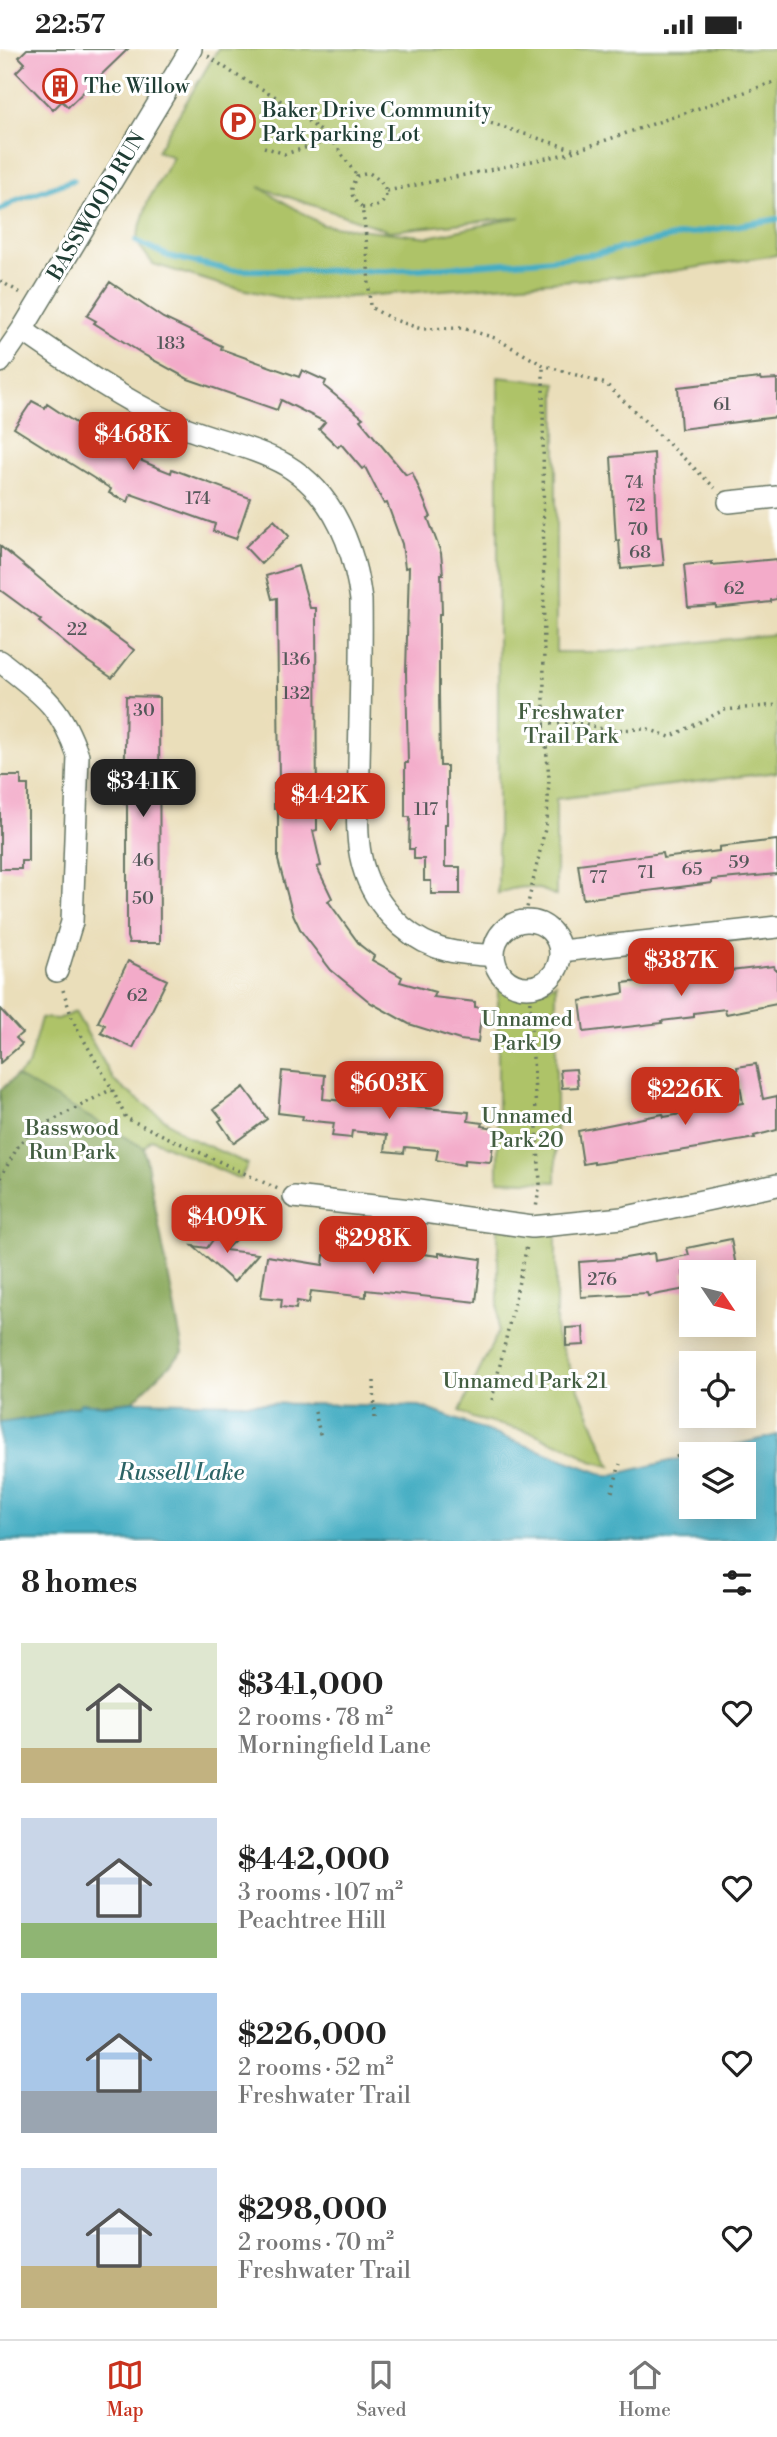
<!DOCTYPE html>
<meta charset="utf-8">
<style>
body{margin:0;font-family:"Libre Bodoni",serif;background:#f6f6f6;color:#222;height:100vh;display:flex;flex-direction:column;font-size:26px;white-space:nowrap}
*{box-sizing:border-box;margin:0}
p{font-size:23px;color:#767676}
.icon{flex:none;width:38px;height:38px;fill:none;stroke:currentColor;stroke-width:2;stroke-linecap:round;stroke-linejoin:round}
.map{position:relative;height:1492px;overflow:hidden}
.drawer{display:flex;flex-direction:column;background:#fff;flex:1}
.drawer>*{flex:none}
.needle{width:46px;rotate:125deg}
.controls{position:absolute;left:679px;top:1211px;display:grid;gap:14px}
.controls a{display:grid;place-items:center;width:77px;height:77px;border-radius:0px;background:#fff;box-shadow:0 4px 18px #0003;font-size:35px}
.price{position:absolute;translate:-50% -60px;padding:0 16px;border-radius:14px;background:#c8321e;color:#fff;font-size:23px;line-height:46px;filter:drop-shadow(0 2px 4px #0008)}
.price::after{content:'';position:absolute;left:50%;top:42px;width:21px;height:16px;margin-left:-10px;background:inherit;clip-path:polygon(0 0,100% 0,50% 100%)}
.price.on{background:#222;color:#fff}
ul{padding:0;list-style:none}
li{display:flex;align-items:center;gap:21px;height:175px;padding:0 21px}
li span{display:grid;place-items:center;flex:none;width:196px;height:140px;border-radius:0px;color:#555}
li>.icon{margin-inline-start:auto}
span .icon{width:84px;height:84px;fill:#fffc;stroke-width:1}
li b{font-size:30px}
h2{display:flex;justify-content:space-between;align-items:center;height:84px;padding:0 21px;font-size:30px}
.status{display:flex;justify-content:space-between;align-items:center;height:49px;padding:0 35px;background:#fff;direction:ltr}
.status svg{height:19px;fill:currentColor}
.menu{display:flex;justify-content:space-around;align-items:center;height:98px;border-top:2px solid #e0e0e0;background:#fff;font-size:19px;color:#767676}
.menu a{display:grid;justify-items:center;gap:4px}
.menu .on{color:#c8321e}
.map>svg:first-child{display:block}
</style>
<div class="status"><b>22:57</b><svg viewBox="0 0 49 12"><path d="M0 12V9h3v3zM5 12V6h3v6zM10 12V3h3v9zM15 12V0h3v12zM26 1h20v11H26zM47 4h2v5h-2z"/></svg></div>
<div class="map">
<svg width="777" height="1492" viewBox="0 0 777 1492">
<rect width="100%" height="100%" fill="#fff"/>
<filter id="ink" filterUnits="userSpaceOnUse"><feTurbulence type="fractalNoise" baseFrequency=".0143" numOctaves="2"/><feDisplacementMap in="SourceGraphic" scale="14" xChannelSelector="R" yChannelSelector="G"/><feConvolveMatrix kernelMatrix="1 2 1 2 8 2 1 2 1" color-interpolation-filters="sRGB"/></filter>
<filter id="wash" filterUnits="userSpaceOnUse"><feTurbulence type="fractalNoise" baseFrequency=".00686" numOctaves="4" result="noise"/><feDisplacementMap in="SourceGraphic" scale="28" xChannelSelector="R" yChannelSelector="G"/><feGaussianBlur stdDeviation="1.57" result="paint"/><feColorMatrix in="noise" values="0 0 0 0 0 0 0 0 0 0 0 0 0 0 0 0 0 1.4 0 .05"/><feComposite in="paint" operator="in"/></filter>
<g filter="url(#wash)">
<rect width="100%" height="100%" fill="#eadeba"/>
<path fill="#aec368" stroke="#66804e" stroke-width="2" fill-rule="evenodd" d="M 218,0 L 777,0 L 777,206 L 654,225 L 296,252 L 219,235 L 153,215 L 136,192 L 148,152 L 173,108 L 157,102 ZM 259,138 L 389,182 L 520,168 L 429,188 L 323,176 Z
M 498,328 L 556,334 L 556,603 L 607,603 L 777,585 L 777,723 L 556,750 L 556,847 C 537,836 518,835 498,845 Z
M 556,934 L 556,1133 L 498,1131 L 498,936 C 520,945 535,945 556,934 Z
M 75,963 L 115,1033 L 188,1088 L 248,1115 L 240,1130 L 151,1090 L 144,1099 L 0,1374 L 0,1042 L 28,1017 L 41,969 L 58,970 Z
M 498,1177 L 556,1179 L 556,1286 L 611,1417 L 591,1412 L 567,1397 L 550,1392 L 534,1384 L 472,1369 L 460,1362 L 498,1283 Z"/>
<path fill="#8aa95c" stroke="#547348" stroke-width="2" d="M 16,1027 L 144,1099 L 183,1303 L 133,1352 L 69,1358 L 46,1367 L 0,1374 L 0,1042 Z"/>
<path fill="#44adc3" stroke="#32757c" stroke-width="2" d="M 133,1352 L 420,1357 L 608,1427 L 691,1407 L 691,1458 L 744,1458 L 744,1405 L 698,1405 L 777,1386 L 777,1492 L 0,1492 L 0,1374 L 46,1367 L 69,1358 L 77,1358 L 81,1354 L 104,1356 Z"/>
<g fill="none" stroke-linecap="round" stroke-linejoin="round">
<path stroke="#44adc3" stroke-width="6" d="M 0,161 L 17,151 L 73,131
M 136,192 L 168,207 L 229,221 L 388,222 L 533,212 L 596,205 L 681,186 L 777,170"/>
</g>
<g id="blocks">
<path fill="#f3abc9" d="M 27,0 L 128,0 L 68,58 L 62,52 L 53,61 L 16,23 L 25,14 L 19,8 Z
M 110,233 L 163,269 L 222,297 L 221,300 L 299,328 L 302,321 L 326,332 L 324,337 L 363,369 L 360,371 L 406,426 L 412,423 L 431,468 L 428,469 L 441,504 L 443,525 L 441,525 L 442,565 L 439,565 L 439,645 L 440,717 L 447,717 L 447,775 L 445,775 L 445,818 L 460,818 L 460,845 L 431,845 L 431,832 L 424,832 L 424,810 L 414,810 L 414,800 L 409,800 L 410,768 L 405,768 L 405,714 L 408,714 L 406,623 L 409,518 L 405,519 L 402,495 L 387,454 L 384,455 L 365,418 L 362,420 L 341,395 L 338,398 L 319,380 L 325,373 L 281,351 L 277,361 L 188,330 L 146,307 L 94,274 L 96,272 L 87,267 Z
M 760,329 L 761,331 L 777,330 L 777,368 L 681,380 L 678,338 Z
M 32,352 L 45,359 L 47,355 L 106,394 L 107,392 L 126,405 L 156,418 L 171,424 L 172,420 L 250,449 L 236,490 L 213,482 L 215,475 L 131,445 L 128,453 L 109,444 L 111,440 L 14,379 Z
M 654,404 L 657,477 L 658,488 L 661,488 L 664,516 L 621,520 L 619,491 L 616,492 L 611,408 Z
M 274,471 L 289,487 L 261,515 L 245,498 Z
M 0,497 L 60,546 L 134,601 L 112,629 L 87,612 L 39,573 L 41,571 L 0,541 Z
M 777,510 L 777,550 L 771,551 L 771,553 L 716,559 L 716,556 L 688,558 L 684,516 L 712,513 L 712,516 Z
M 298,517 L 310,559 L 316,559 L 317,781 L 313,782 L 321,817 L 317,818 L 332,849 L 328,852 L 360,896 L 374,907 L 372,911 L 402,928 L 400,933 L 435,943 L 433,948 L 475,953 L 475,958 L 482,959 L 478,993 L 460,991 L 409,975 L 371,954 L 331,921 L 301,882 L 292,863 L 278,811 L 278,760 L 274,760 L 274,735 L 279,735 L 277,549 L 272,550 L 266,527 Z
M 126,647 L 159,648 L 160,894 L 129,894 L 127,888 L 127,755 L 124,755 Z
M 0,727 L 21,727 L 21,736 L 28,736 L 28,812 L 21,812 L 21,820 L 0,820 Z
M 777,791 L 777,825 L 712,831 L 712,834 L 583,850 L 578,815 L 662,804 L 663,809 L 719,802 L 719,798 Z
M 128,912 L 167,931 L 133,999 L 101,984 L 105,976 L 98,973 Z
M 774,917 L 775,921 L 777,921 L 777,955 L 726,965 L 725,960 L 694,964 L 694,968 L 661,972 L 662,974 L 584,983 L 580,952 L 624,944 L 623,934 Z
M 0,960 L 22,984 L 16,989 L 22,995 L 0,1014 Z
M 756,1015 L 763,1050 L 777,1047 L 777,1081 L 754,1087 L 755,1089 L 698,1099 L 594,1115 L 594,1113 L 583,1115 L 578,1082 L 663,1065 L 664,1068 L 743,1054 L 737,1018 Z
M 576,1020 L 578,1038 L 562,1039 L 560,1021 Z
M 282,1022 L 325,1026 L 323,1050 L 469,1063 L 468,1072 L 483,1074 L 482,1077 L 495,1079 L 491,1111 L 490,1113 L 465,1111 L 464,1116 L 436,1111 L 438,1101 L 405,1098 L 404,1104 L 385,1102 L 387,1086 L 352,1082 L 351,1089 L 332,1087 L 334,1074 L 302,1071 L 303,1067 L 278,1064 Z
M 244,1038 L 267,1070 L 234,1094 L 219,1072 L 222,1070 L 214,1060 Z
M 223,1177 L 237,1189 L 225,1201 L 258,1205 L 234,1233 L 193,1197 L 207,1199 Z
M 731,1190 L 737,1223 L 683,1223 L 686,1240 L 648,1247 L 647,1244 L 581,1248 L 579,1213 L 620,1210 L 654,1204 L 655,1212 L 689,1206 L 687,1199 Z
M 348,1199 L 383,1203 L 383,1200 L 439,1207 L 439,1204 L 481,1210 L 476,1253 L 366,1241 L 366,1248 L 311,1242 L 309,1254 L 297,1252 L 296,1260 L 281,1258 L 282,1250 L 261,1248 L 267,1207 L 323,1216 L 324,1206 L 347,1207 Z
M 583,1278 L 584,1296 L 566,1297 L 566,1279 Z"/>
</g>
</g>
<g filter="url(#ink)">
<use href="#blocks" fill-opacity="0" stroke="#667563" stroke-width="2"/>
<g fill="none" stroke-linecap="round" stroke-linejoin="round">
<g stroke="#667563" stroke-width="24">
<path id="minor" d="M 22,281 C 70,314 118,348 171,373 C 208,390 251,396 286,416 C 334,445 354,498 361,551 C 362,606 360,661 359,717 C 358,776 349,821 392,868 C 404,881 420,892 436,898 C 454,905 475,905 494,907
M 0,313 L 22,281 L 191,0
M 729,453 L 777,448
M 0,612 C 41,645 60,654 78,707 L 72,873 L 57,922
M494 905a33 33 0 1 1 66 0a33 33 0 1 1-66 0Z
M 561,902 L 777,878
M 294,1148 L 410,1161 L 532,1178 L 622,1169 L 777,1136"/>
</g>
<path stroke="#667563" stroke-width="3.5" stroke-dasharray="2 5" stroke-linecap="butt" d="M 208,7 L 236,26 L 273,46 L 317,79 L 334,94 L 357,127
M 467,60 L 490,74 L 575,101
M 264,98 L 285,105 L 331,91
M 387,142 L 566,105 L 777,32
M 362,159 C 392,160 393,137 369,124 L 357,127 C 349,140 350,149 362,159 C 368,192 368,224 370,258 L 392,270 L 421,280 L 462,279 L 495,289 L 543,316 L 606,335 L 715,439
M 0,232 L 21,244
M 544,675 L 583,674 L 605,681 L 648,680 L 670,688 L 724,661 L 777,656
M 524,872 L 547,771 L 549,728 L 544,675 L 543,316
M 529,938 L 540,1134 L 536,1159
M 63,941 L 73,972 L 112,1040 L 126,1069 L 278,1140
M 0,1129 L 19,1096 L 29,1084 L 112,1040
M 374,1332 L 375,1370
M 492,1351 L 527,1197
M 315,1363 L 321,1389
M 677,1406 L 687,1444
M 612,1443 L 620,1415"/>
<use href="#minor" stroke="#fff" stroke-width="21"/>
</g>
</g>
<defs>
<g id="building-ring" transform="scale(1.75)"><circle r="9.5" fill="#fff" stroke="#c8321e" stroke-width="1.5"/><path d="M-4-6H4V6H1V3H-1V6H-4ZM-2.5-4.3h1.7v1.8h-1.7ZM.8-4.3h1.7v1.8H.8ZM-2.5-1h1.7V.8h-1.7ZM.8-1h1.7V.8H.8Z" fill="#c8321e"/></g>
<g id="parking-ring" transform="scale(1.75)"><circle r="9.5" fill="#fff" stroke="#c8321e" stroke-width="1.5"/><path d="M-3.5-5.5H1a3.5 3.5 0 0 1 0 7H-1V5.5H-3.5ZM-1-3.4V-.6H.8a1.4 1.4 0 0 0 0-2.8Z" fill="#c8321e"/></g>
</defs>
<g fill-rule="evenodd">
<use href="#building-ring" x="60" y="37"/>
<use href="#parking-ring" x="238" y="73"/>
</g>
<g text-anchor="middle" stroke-width="6" stroke-linejoin="round" paint-order="stroke">
<g font-size="18" fill="#545859">
<text x="171" y="300">183</text>
<text x="722" y="361">61</text>
<text x="634" y="439">74</text>
<text x="198" y="455">174</text>
<text x="636" y="462">72</text>
<text x="638" y="486">70</text>
<text x="640" y="509">68</text>
<text x="734" y="545">62</text>
<text x="77" y="586">22</text>
<text x="296" y="616">136</text>
<text x="296" y="650">132</text>
<text x="144" y="667">30</text>
<text x="426" y="766">117</text>
<text x="143" y="817">46</text>
<text x="739" y="819">59</text>
<text x="692" y="826">65</text>
<text x="646" y="829">71</text>
<text x="598" y="834">77</text>
<text x="143" y="855">50</text>
<text x="137" y="952">62</text>
<text x="602" y="1236">276</text>
</g>
<g font-size="21" fill="#1f3d34" stroke="#fff" text-anchor="start">
<text x="84" y="44">The Willow</text>
<text x="262" y="68">Baker Drive Community<tspan x="262" dy="24">Park parking Lot</tspan></text>
</g>
<g font-size="21" fill="#1f3d34" stroke="#fff">
<text transform="translate(96 157) rotate(-59)" y="7">BASSWOOD RUN</text>
</g>
<g font-size="21" fill="#435e41" stroke="#fff">
<text x="571" y="670">Freshwater<tspan x="571" dy="24">Trail Park</tspan></text>
<text x="527" y="977">Unnamed<tspan x="527" dy="24">Park 19</tspan></text>
<text x="527" y="1074">Unnamed<tspan x="527" dy="24">Park 20</tspan></text>
<text x="72" y="1086">Basswood<tspan x="72" dy="24">Run Park</tspan></text>
<text x="525" y="1339">Unnamed Park 21</text>
</g>
<g font-size="23" font-style="italic" fill="#2c6466" stroke="#fff">
<text x="181" y="1431">Russell Lake</text>
</g>
</g>
</svg>
<div class="controls">
<a><svg class="needle" viewBox="-14 -14 28 28"><path d="M0-13l5 13h-10z" fill="#e53935"/><path d="M0 13l5-13h-10z" fill="#767676"/></svg></a>
<a><svg class="icon" aria-label="locate" viewBox="0 0 24 24"><circle cx="12" cy="12" r="6"/><path d="M12 2v4M12 18v4M2 12h4M18 12h4"/></svg></a>
<a><svg class="icon" aria-label="layers" viewBox="0 0 24 24"><path d="M12 4l9 5-9 5-9-5zM3 14l9 5 9-5"/></svg></a>
</div>
<b class="price" style="left:133px;top:423px">$468K</b>
<b class="price on" style="left:143px;top:770px">$341K</b>
<b class="price" style="left:330px;top:784px">$442K</b>
<b class="price" style="left:681px;top:949px">$387K</b>
<b class="price" style="left:389px;top:1072px">$603K</b>
<b class="price" style="left:685px;top:1078px">$226K</b>
<b class="price" style="left:227px;top:1206px">$409K</b>
<b class="price" style="left:373px;top:1227px">$298K</b>
</div>
<section class="drawer">
<h2>8 homes<svg class="icon" aria-label="filters" viewBox="0 0 24 24"><path d="M4 7h16M4 17h16"/><circle cx="9" cy="7" r="2"/><circle cx="15" cy="17" r="2"/></svg></h2>
<ul>
<li><span style="background:linear-gradient(#dfe7d0 75%,#c2b280 0)"><svg class="icon" aria-label="home" viewBox="0 0 24 24"><path d="M3 11l9-7 9 7M6 9v11h12V9"/></svg></span><div><b>$341,000</b><p>2 rooms · 78 m²</p><p>Morningfield Lane</p></div><svg class="icon" aria-label="heart" viewBox="0 0 24 24"><path d="M12 20l-8-8c-3-5 5-10 8-4 3-6 11-1 8 4z"/></svg></li>
<li><span style="background:linear-gradient(#c9d6e8 75%,#8fb573 0)"><svg class="icon" aria-label="home" viewBox="0 0 24 24"><path d="M3 11l9-7 9 7M6 9v11h12V9"/></svg></span><div><b>$442,000</b><p>3 rooms · 107 m²</p><p>Peachtree Hill</p></div><svg class="icon" aria-label="heart" viewBox="0 0 24 24"><path d="M12 20l-8-8c-3-5 5-10 8-4 3-6 11-1 8 4z"/></svg></li>
<li><span style="background:linear-gradient(#a9c7e8 70%,#9aa5b1 0)"><svg class="icon" aria-label="home" viewBox="0 0 24 24"><path d="M3 11l9-7 9 7M6 9v11h12V9"/></svg></span><div><b>$226,000</b><p>2 rooms · 52 m²</p><p>Freshwater Trail</p></div><svg class="icon" aria-label="heart" viewBox="0 0 24 24"><path d="M12 20l-8-8c-3-5 5-10 8-4 3-6 11-1 8 4z"/></svg></li>
<li><span style="background:linear-gradient(#c9d6e8 70%,#c2b280 0)"><svg class="icon" aria-label="home" viewBox="0 0 24 24"><path d="M3 11l9-7 9 7M6 9v11h12V9"/></svg></span><div><b>$298,000</b><p>2 rooms · 70 m²</p><p>Freshwater Trail</p></div><svg class="icon" aria-label="heart" viewBox="0 0 24 24"><path d="M12 20l-8-8c-3-5 5-10 8-4 3-6 11-1 8 4z"/></svg></li>
</ul>
</section>
<nav class="menu">
<a class="on"><svg class="icon" aria-label="map" viewBox="0 0 24 24"><path d="M3 6l6-2 6 2 6-2v14l-6 2-6-2-6 2zM9 4v14M15 6v14"/></svg>Map</a>
<a><svg class="icon" aria-label="saved" viewBox="0 0 24 24"><path d="M7 4h10v16l-5-4-5 4z"/></svg>Saved</a>
<a><svg class="icon" aria-label="home" viewBox="0 0 24 24"><path d="M3 11l9-7 9 7M6 9v11h12V9"/></svg>Home</a>
</nav>
